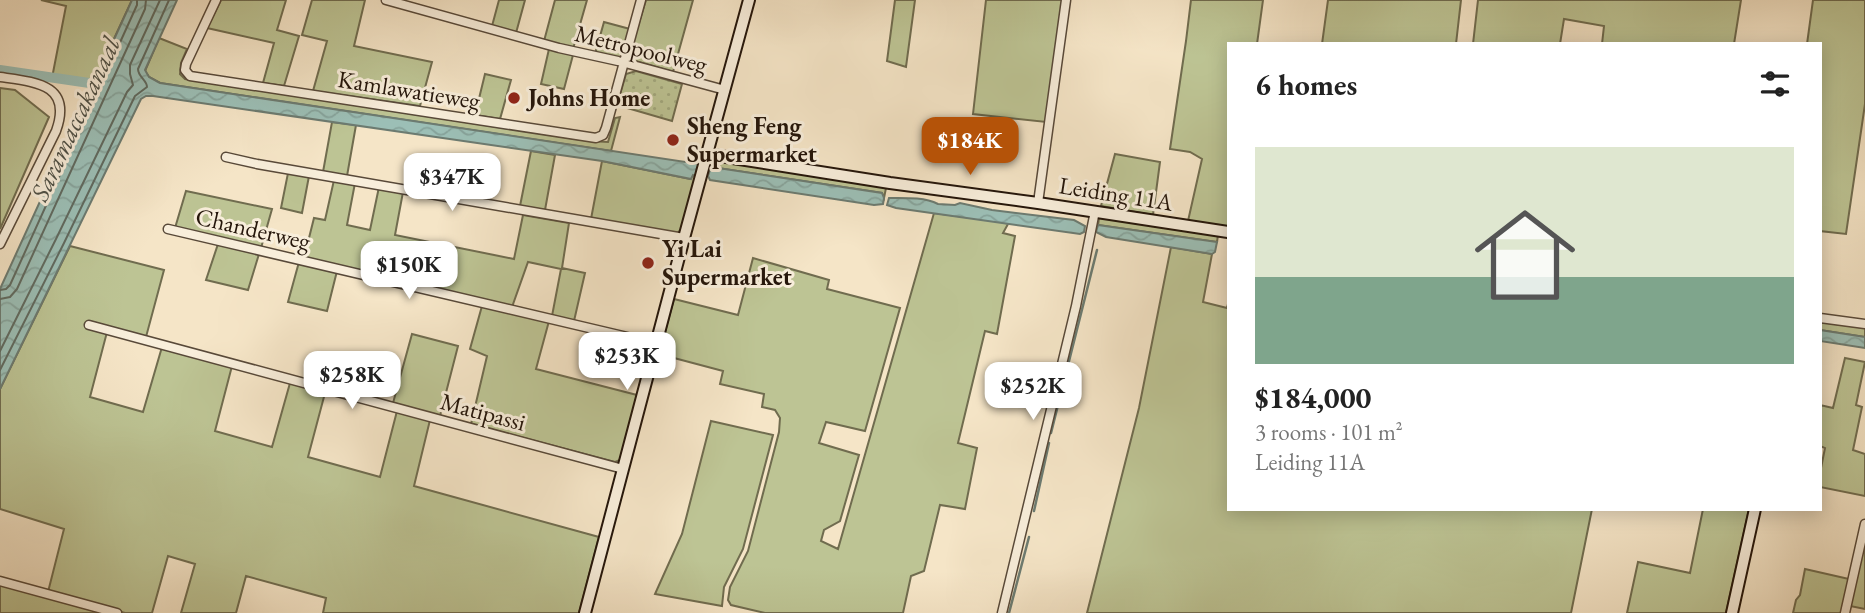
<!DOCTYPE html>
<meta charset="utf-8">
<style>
body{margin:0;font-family:"EB Garamond",serif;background:#f2f2f2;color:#222;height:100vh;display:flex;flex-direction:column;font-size:26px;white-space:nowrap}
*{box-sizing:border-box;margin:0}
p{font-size:23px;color:#767676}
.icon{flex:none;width:38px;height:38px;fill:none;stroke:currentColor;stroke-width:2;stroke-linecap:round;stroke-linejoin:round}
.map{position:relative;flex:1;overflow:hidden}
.drawer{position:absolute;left:1227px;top:42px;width:595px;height:469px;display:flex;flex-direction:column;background:#fff;border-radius:0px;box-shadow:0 4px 18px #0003}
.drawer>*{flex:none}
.price{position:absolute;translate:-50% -60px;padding:0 16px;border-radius:14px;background:#fff;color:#222;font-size:23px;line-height:46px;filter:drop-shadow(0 2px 4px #0008)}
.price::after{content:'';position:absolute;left:50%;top:42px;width:21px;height:16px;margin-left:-10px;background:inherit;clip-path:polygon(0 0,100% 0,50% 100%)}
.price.selected{background:#b45309;color:#fff}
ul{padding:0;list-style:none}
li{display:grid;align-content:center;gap:14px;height:371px;padding:0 28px}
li+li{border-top:2px solid #e0e0e0}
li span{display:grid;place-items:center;height:217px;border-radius:0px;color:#555}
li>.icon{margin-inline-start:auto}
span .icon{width:126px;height:126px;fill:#fffc;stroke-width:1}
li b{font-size:30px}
h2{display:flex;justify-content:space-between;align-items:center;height:84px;padding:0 28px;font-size:30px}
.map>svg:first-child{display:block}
</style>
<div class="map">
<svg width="1865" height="613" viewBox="0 0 1865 613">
<defs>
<pattern id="garden-dots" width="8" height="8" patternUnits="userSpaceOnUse" patternTransform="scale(1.75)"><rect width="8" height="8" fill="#bdc494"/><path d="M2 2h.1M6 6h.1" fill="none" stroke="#a2a87e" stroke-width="1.8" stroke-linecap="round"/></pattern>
<pattern id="water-waves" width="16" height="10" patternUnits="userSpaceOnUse" patternTransform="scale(1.75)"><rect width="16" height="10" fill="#9cbfb6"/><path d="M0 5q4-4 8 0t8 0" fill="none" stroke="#86a39b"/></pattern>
</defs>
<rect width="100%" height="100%" fill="#f5e5c7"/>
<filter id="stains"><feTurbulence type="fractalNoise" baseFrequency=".00286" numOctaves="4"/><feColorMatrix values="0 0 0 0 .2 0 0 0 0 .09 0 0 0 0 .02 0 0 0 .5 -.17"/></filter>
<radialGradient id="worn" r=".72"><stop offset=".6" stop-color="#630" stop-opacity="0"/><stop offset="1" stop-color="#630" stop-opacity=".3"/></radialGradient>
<path fill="#bdc494" stroke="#706c4f" stroke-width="2" d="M 41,0 L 132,0 L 93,84 L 52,78 L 66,6 Z
M 221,0 L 286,0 L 277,30 L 299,36 L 284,86 L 263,83 L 274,43 L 207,28 Z
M 312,0 L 365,0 L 354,46 L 432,62 L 420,106 L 313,91 L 327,41 L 302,35 Z
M 499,0 L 525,0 L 516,33 L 492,26 Z
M 555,0 L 587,0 L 573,49 L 544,41 Z
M 646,0 L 693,0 L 673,72 L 632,60 L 630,52 Z
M 895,0 L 915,0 L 906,67 L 887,61 Z
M 986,0 L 1063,0 L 1046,122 L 973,114 Z
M 1191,0 L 1263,0 L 1257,44 L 1228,44 L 1228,228 L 1188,221 L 1202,159 L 1190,152 L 1170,149 L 1186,41 Z
M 1328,0 L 1461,0 L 1456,44 L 1322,44 Z
M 1478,0 L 1741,0 L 1734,44 L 1602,44 L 1604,26 L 1564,19 L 1560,44 L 1473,44 Z
M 1813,0 L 1865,0 L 1865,104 L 1846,234 L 1820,231 L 1820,44 L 1807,44 Z
M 604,22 L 630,29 L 622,60 L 595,54 Z
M 159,38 L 187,49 L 181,63 L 180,74 L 185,79 L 589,141 L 608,142 L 615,118 L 620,117 L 611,151 L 160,83 L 149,77 L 145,71 Z
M 549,49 L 573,55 L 564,89 L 541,84 Z
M 485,74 L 511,80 L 500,119 L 475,115 Z
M 0,88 L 15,90 L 49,117 L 0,229 Z
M 332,122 L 356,125 L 347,176 L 323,172 Z
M 531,151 L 555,155 L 545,210 L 520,206 Z
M 1115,154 L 1160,162 L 1153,215 L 1101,206 Z
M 602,161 L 690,179 L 693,175 L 696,176 L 681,230 L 677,233 L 591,219 Z
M 717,161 L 884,187 L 886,188 L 884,198 L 882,193 L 718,168 L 710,170 L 712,163 Z
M 288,173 L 309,176 L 302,213 L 281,208 Z
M 334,180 L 355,183 L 347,225 L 370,230 L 379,187 L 403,192 L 395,235 L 514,259 L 523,215 L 569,223 L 562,268 L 585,273 L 574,321 L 552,316 L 561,269 L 528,262 L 512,307 L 304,258 L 314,218 L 325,220 Z
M 186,191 L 272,209 L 261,248 L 175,228 Z
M 934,213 L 1003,222 L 1008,224 L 1003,233 L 1015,236 L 997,334 L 985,331 L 958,443 L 977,448 L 965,509 L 940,505 L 924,571 L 911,576 L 903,613 L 765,613 L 731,605 L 728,600 L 730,587 L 748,551 L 779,432 L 780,418 L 775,410 L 762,407 L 764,394 L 720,384 L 723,371 L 659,354 L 674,299 L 738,315 L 753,258 L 829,280 L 827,289 L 900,308 L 865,431 L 826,422 L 819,443 L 859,455 L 840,521 L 824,530 L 821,541 L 838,549 Z
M 1103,217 L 1218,235 L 1217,242 L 1098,225 L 1099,218 Z
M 218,244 L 259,254 L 248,290 L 206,280 Z
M 70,246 L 164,270 L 146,337 L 107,332 L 90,397 L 143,412 L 162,347 L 232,366 L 215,431 L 272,447 L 290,383 L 325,393 L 308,457 L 380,477 L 397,411 L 430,420 L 414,486 L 599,537 L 579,613 L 323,613 L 326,598 L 246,576 L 236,613 L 181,613 L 195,564 L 168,556 L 152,613 L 125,613 L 48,592 L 64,529 L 0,509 L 0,389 Z
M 1171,247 L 1212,254 L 1203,302 L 1227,308 L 1228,304 L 1228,509 L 1592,509 L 1571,613 L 1087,613 L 1139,408 Z
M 299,262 L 337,271 L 327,311 L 288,302 Z
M 482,306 L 549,321 L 536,369 L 637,395 L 620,460 L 615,462 L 471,424 L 487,356 L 470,349 Z
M 1820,322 L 1865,328 L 1865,337 L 1820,330 Z
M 412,334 L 458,346 L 440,416 L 393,403 Z
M 1845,358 L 1865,362 L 1856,405 L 1862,407 L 1853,450 L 1865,454 L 1865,496 L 1820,487 L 1820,473 L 1825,448 L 1820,446 L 1820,405 L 1833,408 Z
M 711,421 L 773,435 L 743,549 L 724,587 L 722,606 L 655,594 L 682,534 Z
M 1703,509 L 1749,509 L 1726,613 L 1627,613 L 1638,562 L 1690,573 Z
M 1865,540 L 1865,609 L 1850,606 Z
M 1805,569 L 1849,579 L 1842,613 L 1793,613 L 1796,600 L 1800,595 Z
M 0,584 L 95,610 L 95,613 L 0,613 Z"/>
<path fill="url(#garden-dots)" stroke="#706c4f" stroke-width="2" d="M 636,71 L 682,84 L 672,121 L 617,105 L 626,74 Z"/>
<path fill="url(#water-waves)" stroke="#6c7b71" stroke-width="2" d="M 132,0 L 177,0 L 145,70 L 149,77 L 160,83 L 699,164 L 696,176 L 693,175 L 691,179 L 602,161 L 153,96 L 146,96 L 141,99 L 0,389 L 0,289 Z
M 718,168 L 882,193 L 884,198 L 883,204 L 874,205 L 710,180 L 708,176 L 710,170 Z
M 889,198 C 905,198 924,197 938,204 L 955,205 L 960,203 L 992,210 L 1074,220 L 1085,226 L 1084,232 L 1080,234 L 896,208 L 887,205 Z
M 1098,225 L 1217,242 L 1215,252 L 1212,254 L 1106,237 L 1096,232 Z
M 1820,330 L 1865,337 L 1865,348 L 1820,341 Z"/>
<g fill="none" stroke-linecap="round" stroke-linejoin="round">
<path stroke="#606a60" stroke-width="2" d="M 0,290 L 6,289 L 10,285 L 137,5 L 137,0
M 0,299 L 10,297 L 17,289 L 145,9 L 146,0
M 0,351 L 56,239 L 127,92 L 133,85 L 130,74 L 130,65 L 160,0
M 0,370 L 64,243 L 135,96 L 147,87 C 147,80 138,77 138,69 L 169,0"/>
<path stroke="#6c7b71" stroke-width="2.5" d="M 1064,381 L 1097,250
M 1051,433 L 1058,405
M 1034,511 L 1049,443
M 1009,613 L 1029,537"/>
<path stroke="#9cbfb6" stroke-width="10" d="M 0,70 L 103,85"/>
<g stroke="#584939" stroke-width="11">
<path id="street" d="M 216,0 L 186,64 L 185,70 L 190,76 L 596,138 L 603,135 L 606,128 L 641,0
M 386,0 L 559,48 L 618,61 L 725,90
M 0,77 C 35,82 73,84 56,131 L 0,244
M 226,157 L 257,164 L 684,238
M 1038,203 L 1066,0
M 168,229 L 657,344
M 1820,318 L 1865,324
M 89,325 L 623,469
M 0,581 L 117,613
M 1002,613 L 1076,306 L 1095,211
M 1845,613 L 1865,524"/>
</g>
<g stroke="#24150a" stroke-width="14">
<path id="secondary" d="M 707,154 L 890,183 L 1038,203 L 1228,232
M 585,613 L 684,238 L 749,0
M 1732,613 L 1755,509"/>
</g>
<use href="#street" stroke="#f8eedb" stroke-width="8"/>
<use href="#secondary" stroke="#f8eedb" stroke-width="10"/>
</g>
<g fill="#8f2418" stroke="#f8eedb" stroke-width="2.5">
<circle cx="514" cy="98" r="7"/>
<circle cx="673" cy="140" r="7"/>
<circle cx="648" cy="263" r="7"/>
</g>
<g text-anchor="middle" stroke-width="6" stroke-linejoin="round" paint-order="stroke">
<g font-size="24" fill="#24150a" stroke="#f8eedb">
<text transform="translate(641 49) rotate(14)" y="8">Metropoolweg</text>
<text transform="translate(409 90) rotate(9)" y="8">Kamlawatieweg</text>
<text transform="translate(1116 194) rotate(9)" y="8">Leiding 11A</text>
<text transform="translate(253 229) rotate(13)" y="8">Chanderweg</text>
<text transform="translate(483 412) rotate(15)" y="8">Matipassi</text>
</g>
<g font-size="24" font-weight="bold" fill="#24150a" stroke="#f8eedb" text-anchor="start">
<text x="528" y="106">Johns Home</text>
<text x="687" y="134">Sheng Feng<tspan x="687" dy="28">Supermarket</tspan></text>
<text x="662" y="257">Yi Lai<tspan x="662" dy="28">Supermarket</tspan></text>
</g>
<g font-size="26" font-style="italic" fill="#4e5046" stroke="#f8eedb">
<text transform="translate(75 119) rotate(-65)" y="9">Saramaccakanaal</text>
</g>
</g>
<rect width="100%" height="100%" filter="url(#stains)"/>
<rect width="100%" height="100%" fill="url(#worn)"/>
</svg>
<b class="price selected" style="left:970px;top:177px">$184K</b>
<b class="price" style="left:452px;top:213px">$347K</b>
<b class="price" style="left:409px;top:301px">$150K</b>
<b class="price" style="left:627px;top:392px">$253K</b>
<b class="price" style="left:352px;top:411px">$258K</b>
<b class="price" style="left:1033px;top:422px">$252K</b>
<section class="drawer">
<h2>6 homes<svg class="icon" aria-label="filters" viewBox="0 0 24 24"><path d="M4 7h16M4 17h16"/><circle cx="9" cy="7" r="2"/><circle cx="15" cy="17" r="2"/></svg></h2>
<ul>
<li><span style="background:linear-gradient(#dfe7d0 60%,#7fa58c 0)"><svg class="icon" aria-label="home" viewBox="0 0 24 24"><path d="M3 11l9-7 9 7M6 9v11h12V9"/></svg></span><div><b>$184,000</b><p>3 rooms · 101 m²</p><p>Leiding 11A</p></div></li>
</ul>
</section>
</div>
